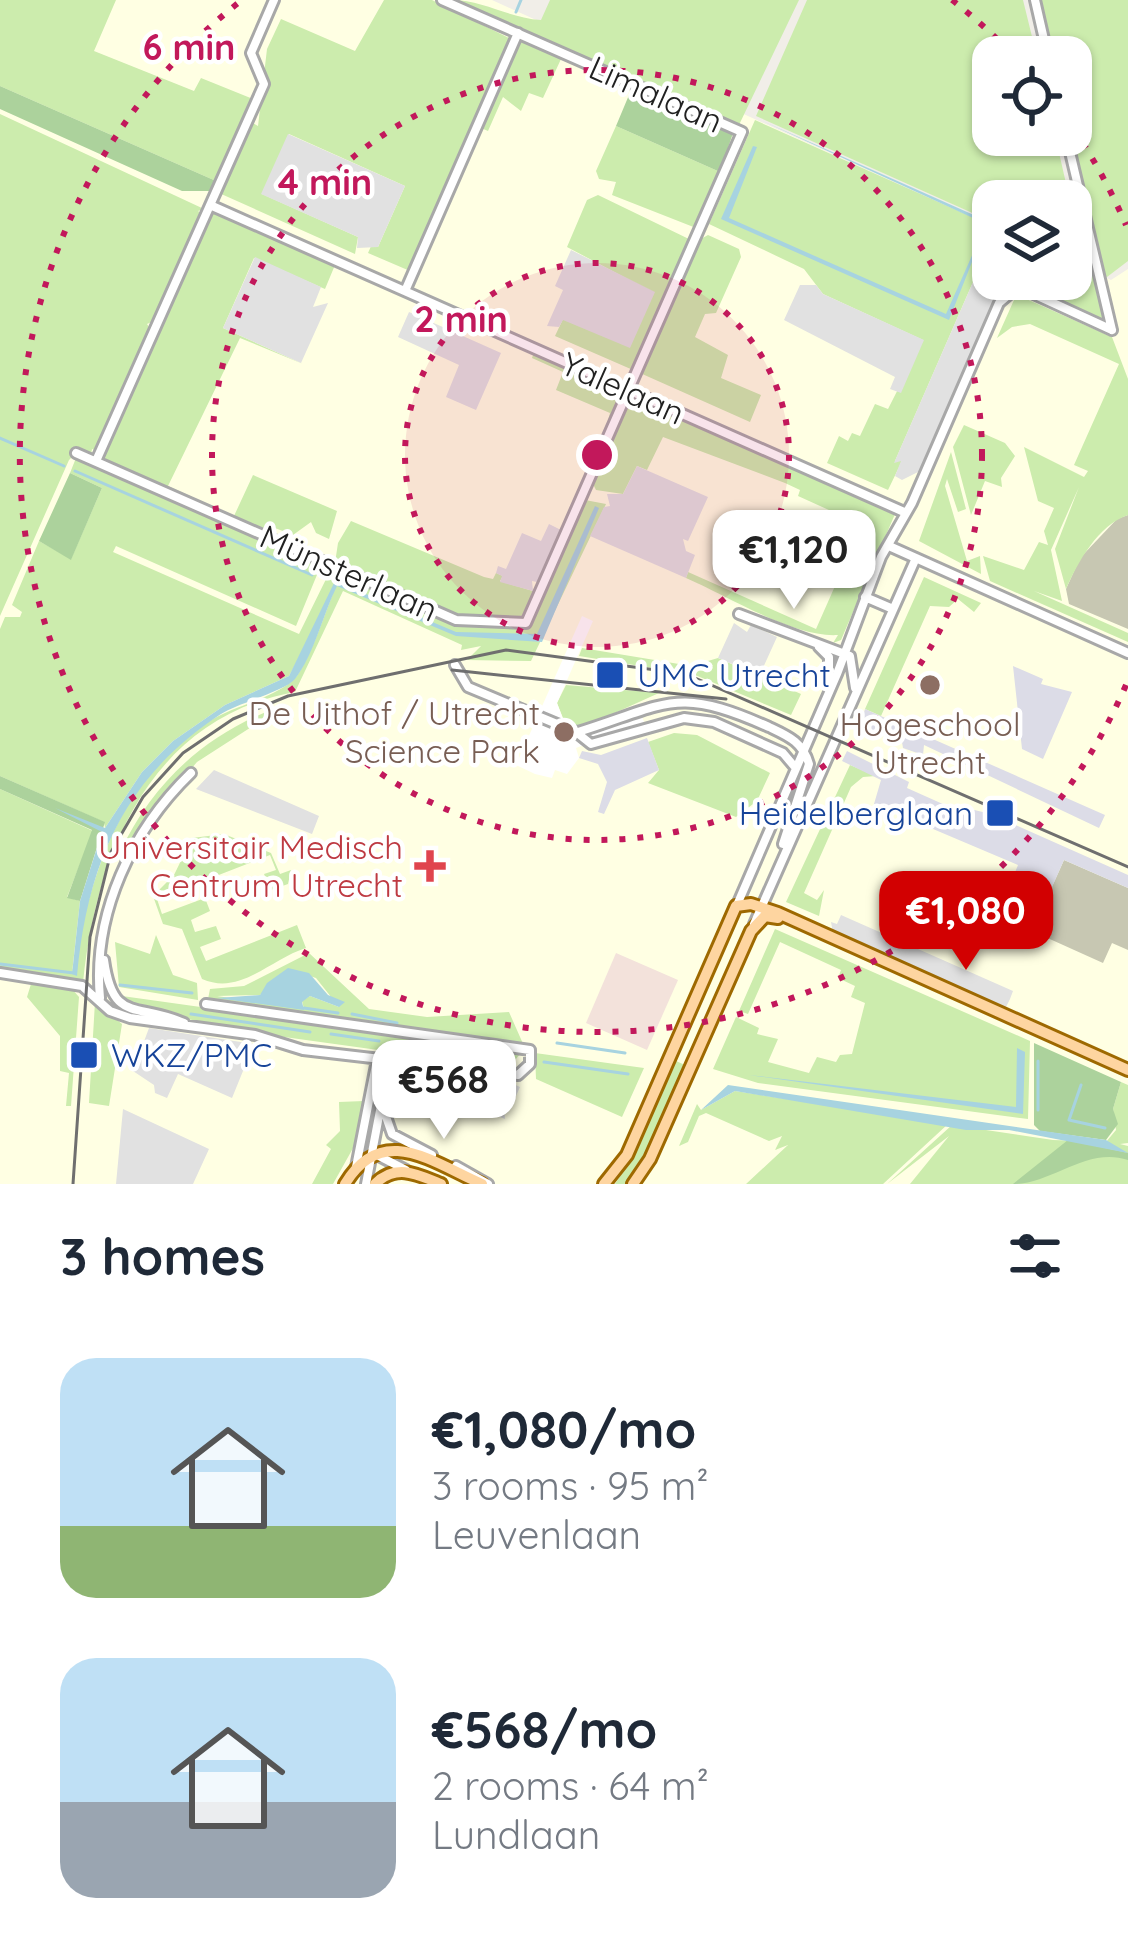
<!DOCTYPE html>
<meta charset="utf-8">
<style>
body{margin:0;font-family:Quicksand,sans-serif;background:#f6f6f7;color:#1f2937;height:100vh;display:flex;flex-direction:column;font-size:45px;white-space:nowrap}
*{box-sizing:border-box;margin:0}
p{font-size:39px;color:#747a83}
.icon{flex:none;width:66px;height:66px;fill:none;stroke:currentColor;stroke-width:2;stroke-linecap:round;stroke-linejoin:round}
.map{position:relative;height:1184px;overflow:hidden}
.drawer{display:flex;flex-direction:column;background:#fff;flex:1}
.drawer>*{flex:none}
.tools{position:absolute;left:972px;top:36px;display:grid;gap:24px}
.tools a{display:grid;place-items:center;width:120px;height:120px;border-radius:24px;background:#fff;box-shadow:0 3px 9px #0004;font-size:60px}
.price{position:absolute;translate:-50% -102px;padding:0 27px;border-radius:24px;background:#fff;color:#222;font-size:39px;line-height:78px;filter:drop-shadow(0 3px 6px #0008)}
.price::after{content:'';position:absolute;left:50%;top:72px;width:36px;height:27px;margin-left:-18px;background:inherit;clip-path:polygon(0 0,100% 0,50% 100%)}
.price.selected{background:#d20001;color:#fff}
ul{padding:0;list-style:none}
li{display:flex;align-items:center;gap:36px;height:300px;padding:0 60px}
li span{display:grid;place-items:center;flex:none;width:336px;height:240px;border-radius:36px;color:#555}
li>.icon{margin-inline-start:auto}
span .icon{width:144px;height:144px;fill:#fffc;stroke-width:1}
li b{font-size:51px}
h2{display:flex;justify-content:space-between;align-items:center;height:144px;padding:0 60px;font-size:51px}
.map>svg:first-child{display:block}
</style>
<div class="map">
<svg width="1128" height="1184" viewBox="0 0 1128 1184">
<rect width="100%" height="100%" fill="#f1eee8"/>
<path fill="#ffffe3" d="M 0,0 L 492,0 L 993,227 L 993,279 L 1071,279 L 1071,262 L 1111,280 L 1128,269 L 1128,1184 L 0,1184 Z"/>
<path fill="#f3e2db" d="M 616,953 L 678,980 L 647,1050 L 586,1023 Z"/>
<path fill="#c7c7b2" d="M 1128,515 L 1128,629 L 1069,604 L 1066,589 L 1080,558 L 1117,519 Z
M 1064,860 L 1128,888 L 1128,950 L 1112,943 L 1103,963 L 1032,931 Z"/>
<path fill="#ccecad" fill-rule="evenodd" d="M 0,0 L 116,0 L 94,51 L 194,91 L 201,78 L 253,99 L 216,181 L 0,86 Z
M 384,0 L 432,0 L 513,40 L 410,271 L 368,253 L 372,244 L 378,247 L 405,186 L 289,134 L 262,194 L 358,237 L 355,254 L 219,193 L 251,122 L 258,126 L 267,49 L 281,19 L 355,51 Z
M 451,0 C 484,0 508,18 541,20 L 550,0 L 799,0 L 738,127 Z
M 807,0 L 1023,0 L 1037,57 L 993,57 L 993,135 L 1055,135 L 1070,201 L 993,201 L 988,220 L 756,116 Z
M 1040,0 L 1128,0 L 1128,261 L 1107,277 L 1101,274 L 1069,135 L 1071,57 L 1053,57 Z
M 526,41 L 561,59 L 543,98 L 529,93 L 521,111 L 503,97 L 488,131 L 481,128 L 519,42 Z
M 0,114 L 204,209 L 198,211 L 202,214 L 156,320 L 147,324 L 151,330 L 97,451 L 92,449 L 91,455 L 78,451 L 69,460 L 0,616 Z
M 755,120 L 990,225 L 993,219 L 993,278 L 973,282 L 895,461 L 902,461 L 888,490 L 827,463 L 839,436 L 848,441 L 852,433 L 860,436 L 875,404 L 888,409 L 923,340 L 823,294 L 804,269 L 709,224 Z
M 616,126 L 720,172 L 696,228 L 612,195 L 616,182 L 599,179 L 596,171 Z
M 598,195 L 691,240 L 633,370 L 555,336 L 563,319 L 654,293 L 567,247 L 587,200 Z
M 211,212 L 335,265 L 325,289 L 254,258 L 223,328 L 303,364 L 240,338 L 168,486 L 234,516 L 253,475 L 337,511 L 329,539 L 316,533 L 311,522 L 293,535 L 275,528 L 268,533 L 103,459 Z
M 1084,222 L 1103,320 L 1014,287 L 995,306 L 1000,289 L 995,279 L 1071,279 L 1071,228 Z
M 708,235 L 739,249 L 741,257 L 716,313 L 705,314 L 695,337 L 728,355 L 721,378 L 761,395 L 750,422 L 640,373 L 699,240 Z
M 1022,297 L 1112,337 L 1128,379 L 1128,515 C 1098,525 1078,562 1066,589 L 1055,549 L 1079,487 L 1051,550 L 1062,601 L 1034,591 L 1128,633 L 1128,642 L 990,581 L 983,556 L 1024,570 L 1039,542 L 1048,545 L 1044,531 L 1054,508 L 1038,501 L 1024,447 L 1084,477 L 1088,471 L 1074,465 L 1119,364 L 1030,324 L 1012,327 L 997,338 L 1014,300 Z
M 534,352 L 614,388 L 619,403 L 603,439 L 610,413 L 556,390 L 563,372 L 532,358 Z
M 633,397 L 895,514 L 841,640 L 833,643 L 838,635 C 794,638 726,595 686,578 L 688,572 L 816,629 L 862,525 L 798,496 L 800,490 L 785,483 L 663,437 L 647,470 L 637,466 L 623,494 L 596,490 L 592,482 Z
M 964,425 L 1005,443 L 1015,456 L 1001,478 L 1002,487 L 985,481 L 971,515 L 953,447 Z
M 951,452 L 966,509 L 958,512 L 947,479 L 945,486 L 967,561 L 980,556 L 981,574 L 919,541 Z
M 76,458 L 321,565 L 296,626 L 116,546 L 113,552 L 299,634 L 331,569 L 455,625 L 524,629 L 585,500 L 606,504 L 531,661 L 467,660 L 481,646 L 461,650 L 462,645 L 343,591 L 295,692 C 150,718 96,854 83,983 L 0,970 L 0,789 L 93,831 L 67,897 L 80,901 L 72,973 C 92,873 117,782 208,722 C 233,706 268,700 291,682 C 306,672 326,610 334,591 L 289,676 L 225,705 L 173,741 L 142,772 L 105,828 L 104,822 L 0,776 L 0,629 L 5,617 L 20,617 L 22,612 L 12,605 L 39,541 L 71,559 L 102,488 L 70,473 Z
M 351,521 L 484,577 L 493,579 L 496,573 L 503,576 L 500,581 L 536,592 L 519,620 L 449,614 L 335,563 L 338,543 Z
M 924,577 L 981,603 L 974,612 L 958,599 L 949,607 L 930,606 L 881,716 L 865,709 Z
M 582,648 L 691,666 L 718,658 L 745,670 L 756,667 L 762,670 L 761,676 L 801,694 L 791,715 L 695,675 L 579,656 Z
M 566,685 L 659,693 L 577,730 L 567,728 L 557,703 Z
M 287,704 L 197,762 L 120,852 C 155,778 211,730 287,704 Z
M 674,733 L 697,735 L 770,773 L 757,801 L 736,817 L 648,783 L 659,770 L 648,742 Z
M 850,765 L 876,776 L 863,777 L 851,787 L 804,893 L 817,900 L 824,890 L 819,916 L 786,902 Z
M 224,834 L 271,853 L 280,874 L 291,870 L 288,884 L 271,890 L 264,874 L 276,870 L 270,855 L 157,899 L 162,914 L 205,898 L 210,911 L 191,920 L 195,932 L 216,926 L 221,939 L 200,947 L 206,961 L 297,925 L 306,948 C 270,959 241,996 202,979 L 182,929 L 163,924 L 153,896 L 174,875 L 192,838 Z
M 775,929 L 1030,1041 L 1028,1119 L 758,1083 L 713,1069 L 736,1017 L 759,1028 L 757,1034 L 778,1039 L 768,1062 L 809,1073 L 817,1057 L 836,1062 L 840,1055 L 852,1054 L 865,1003 L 851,997 L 855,986 L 838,978 L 841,970 L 780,942 L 748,1014 L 739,1011 Z
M 156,935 L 173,975 L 197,983 L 198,1000 L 119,987 L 115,942 L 150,954 Z
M 309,953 L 369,1009 L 427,1017 L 509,1012 L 524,1046 L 208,999 L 210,989 L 244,986 ZM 288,969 L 316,978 L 339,1007 L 310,996 L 302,1001 L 304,1009 L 217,996 L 260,995 Z
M 41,982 L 72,989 L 79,997 L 71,1106 L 66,1106 L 69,1073 L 60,1071 L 60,1036 L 27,997 L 31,984 Z
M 122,996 L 522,1052 L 508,1068 L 277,1036 L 129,1008 Z
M 95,1002 L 122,1024 L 109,1106 L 89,1103 Z
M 535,1053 L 644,1068 L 622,1117 L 536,1079 Z
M 674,1060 L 687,1066 L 645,1160 L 628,1184 L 615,1184 L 639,1147 Z
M 1121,1082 L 1128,1085 L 1128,1143 L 1120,1144 L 1128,1146 L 1128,1184 L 910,1184 L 949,1136 L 887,1184 L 952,1125 L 1053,1140 L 1106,1142 L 1116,1130 L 1113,1109 Z
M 735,1091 L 948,1124 L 883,1184 L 746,1184 L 788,1145 L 775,1150 L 782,1136 L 769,1141 L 706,1113 L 699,1116 L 688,1142 L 679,1146 L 697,1104 L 701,1110 Z
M 364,1101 L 357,1141 L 333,1184 L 312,1184 L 331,1149 L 326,1145 L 340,1131 L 339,1102 Z"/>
<path fill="#acd29c" d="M 0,86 L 216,181 L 212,191 L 182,191 L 0,109 Z
M 638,91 L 733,133 L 720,172 L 616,126 L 629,95 Z
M 70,473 L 102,488 L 71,560 L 39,541 Z
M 0,776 L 105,822 L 80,901 L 67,898 L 92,830 L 0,789 Z
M 1034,1043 L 1121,1082 L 1113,1109 L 1118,1124 L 1106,1140 L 1040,1131 L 1034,1125 Z
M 1068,1140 L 1128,1153 L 1128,1160 C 1087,1146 1052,1184 1013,1184 Z"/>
<path fill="#e1e1e1" d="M 288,134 L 405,186 L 378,247 L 357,248 L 358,237 L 261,194 Z
M 571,250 L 655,292 L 630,348 L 563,320 L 559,327 L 547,326 L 563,290 L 555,286 Z
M 255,257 L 321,287 L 313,307 L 328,303 L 301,363 L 223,328 Z
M 980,279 L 997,283 L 997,298 L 920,471 L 902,480 L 895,476 L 901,461 L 894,463 L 973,282 Z
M 800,285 L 816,285 L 823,294 L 924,340 L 901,393 L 890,389 L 895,377 L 784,320 Z
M 409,312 L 501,353 L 476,410 L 446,397 L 459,365 L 398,337 Z
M 637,466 L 708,497 L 688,541 L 683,539 L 686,551 L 695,555 L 686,578 L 590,536 L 604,507 L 610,506 L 607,494 L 623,494 Z
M 549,524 L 561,530 L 537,582 L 532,581 L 533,591 L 500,582 L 502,576 L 496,573 L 498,566 L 506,569 L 522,533 L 541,541 Z
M 734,623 L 747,632 L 751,625 L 777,637 L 762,670 L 746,670 L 718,658 Z
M 214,770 L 319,816 L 312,834 L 196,789 Z
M 841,915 L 1013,991 L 1010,999 L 1005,1009 L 833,933 L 831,922 L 837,924 Z
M 149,1028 L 254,1044 L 232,1098 L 178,1074 L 167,1098 L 155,1093 L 154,1085 L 133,1071 Z
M 411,1066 L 513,1078 L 507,1081 L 520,1087 L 511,1107 L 504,1108 L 505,1119 L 420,1085 L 426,1071 L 449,1077 L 464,1074 Z
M 123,1109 L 209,1149 L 193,1184 L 116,1184 Z"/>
<path fill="#dcdce7" d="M 1013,666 L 1043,679 L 1041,684 L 1072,692 L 1043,759 L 1022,749 Z
M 865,709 L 1105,815 L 1099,828 L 924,745 L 923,755 L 903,748 L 901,736 L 881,726 L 870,734 L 859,729 Z
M 647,738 L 659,770 L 615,790 L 604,814 L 598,812 L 607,782 L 598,764 L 579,758 L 582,751 L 601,755 Z
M 847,751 L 909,782 L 907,788 L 963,813 L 966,808 L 991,814 L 1128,875 L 1128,888 L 1064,860 L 1027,944 L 1018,940 L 1033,903 L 1015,895 L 998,932 L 992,929 L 1018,865 L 874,804 L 881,780 L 842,761 Z"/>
<path fill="#a7d3e0" d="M 758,119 L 985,220 L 993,209 L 949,320 L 721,219 L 753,146 L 757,147 L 729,218 L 946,314 L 986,224 Z
M 595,506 L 599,508 L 542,642 L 456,636 L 337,586 C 323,614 314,655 295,679 C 285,691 238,703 221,714 C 124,777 87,865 77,976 L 72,974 L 80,901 L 102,832 L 55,808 L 105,828 L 142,772 L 173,741 L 225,705 L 289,676 L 335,581 L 456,632 L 537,634 Z
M 288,968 L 309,973 L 328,995 L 345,1002 L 339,1007 L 310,996 L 302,1002 L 304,1010 L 217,998 L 260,995 L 267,983 Z
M 1017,1048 L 1025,1052 L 1023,1114 L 749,1075 L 1016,1107 Z
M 728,1085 L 1106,1140 L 1128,1153 L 1009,1130 L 966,1130 L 735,1091 L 701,1110 Z"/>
<path fill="#fff" d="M 582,616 L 593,621 L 557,703 L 571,740 L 641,714 L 644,722 L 576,748 L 579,758 L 567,774 L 555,770 L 552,778 L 535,774 L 516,765 Z"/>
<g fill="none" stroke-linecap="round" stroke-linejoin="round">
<path stroke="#a7d3e0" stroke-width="3" d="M 516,12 L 521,0
M 1077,226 L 1081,240
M 0,438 L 64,466
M 75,471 L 312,575
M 0,964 L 74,973
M 120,985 L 192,993
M 304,1008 L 338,1013
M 191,1014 L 310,1032
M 352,1014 L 397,1023
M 331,1034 L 379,1041
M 394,1043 L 491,1055
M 557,1043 L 625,1053
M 499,1056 L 512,1058
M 544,1062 L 628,1074
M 1081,1085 L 1069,1120 L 1105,1128
M 1038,1110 L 1038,1061"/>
<g stroke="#a8a8a8" stroke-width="14">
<path id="minor" d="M 1035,0 L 1048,57
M 1066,135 L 1112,330
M 210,205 L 904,512
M 405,291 L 518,33
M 76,453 L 456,620 L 526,623 L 742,132 L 442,0
M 96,461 L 264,84 L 251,53 L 274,0
M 889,546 L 1128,653
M 865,597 L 893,609
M 739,614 L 850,656 L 855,688
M 819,647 L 829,657 L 829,684
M 455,665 L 468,687 L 576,732 L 591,744 L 684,718 L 714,722 L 783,753 L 794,766
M 578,732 C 668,704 675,685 769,727 C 788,736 803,742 809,764 L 783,844
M 737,905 L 837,674 L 881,557 L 912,503 L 999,303 L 1013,291 L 1027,291 L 1112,330
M 754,924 L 916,558
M 104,960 C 113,1024 136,1002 184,1023
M 0,973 L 82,986 L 110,1011 L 130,1018 L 255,1035 L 303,1050 L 518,1075 L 530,1064 L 530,1050 L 206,1004
M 100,998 C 92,914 132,830 191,773
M 382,1105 L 392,1134 L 432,1155
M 377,1155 L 406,1170
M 456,1166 L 488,1184
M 356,1167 L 377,1060
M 366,1184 L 390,1058"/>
</g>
<g stroke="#9e6900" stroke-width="16">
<path id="major" d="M 345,1184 C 382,1122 432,1162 482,1184
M 375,1184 C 396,1163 417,1174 441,1184
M 604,1184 L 627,1155 L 736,906 L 751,904 L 778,913 L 1128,1070
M 633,1184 L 650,1159 L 751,931 L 765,916 L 778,918"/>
</g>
<use href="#minor" stroke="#fff" stroke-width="8"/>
<use href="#major" stroke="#fed5a0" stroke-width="10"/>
<path stroke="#6f6f6f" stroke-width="3" d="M 452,670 L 726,699
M 73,1184 L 90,937 L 111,852 L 143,797 L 183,753 L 233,719 L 288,696 L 506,650 L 686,674 L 1128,867"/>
</g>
<circle cx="597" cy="455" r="192" fill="#c2185b" fill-opacity=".12"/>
<g fill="none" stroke="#c2185b" stroke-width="6" stroke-dasharray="6 12">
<circle cx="597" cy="455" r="192"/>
<circle cx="597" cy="455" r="385"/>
<path d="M1126 685A577 577 0 1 1 242 0M952 0A577 577 0 0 1 1012 54M1073 128A577 577 0 0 1 1126 225"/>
</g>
<g fill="#1a4fb4" stroke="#fff" stroke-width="4.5">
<rect x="595" y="660" width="30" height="30" rx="6"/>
<rect x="985" y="798" width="30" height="30" rx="6"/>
<rect x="69" y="1040" width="30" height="30" rx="6"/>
</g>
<g fill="#8d6e63" stroke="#fff" stroke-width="4.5">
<circle cx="930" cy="685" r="12"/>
<circle cx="564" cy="732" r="12"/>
</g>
<path fill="#e0444e" stroke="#fff" stroke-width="4.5" d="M424 848h12v12h12v12h-12v12h-12v-12h-12v-12h12z"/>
<g text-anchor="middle" stroke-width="9" stroke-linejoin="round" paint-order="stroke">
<g font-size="33" fill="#212121" stroke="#fff">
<text transform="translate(656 94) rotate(24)" y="12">Limalaan</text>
<text transform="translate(623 388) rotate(24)" y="12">Yalelaan</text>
<text transform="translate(349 573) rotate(24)" y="12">Münsterlaan</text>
</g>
<g font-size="33" fill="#164399" stroke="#fff" text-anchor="start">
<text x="637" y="687">UMC Utrecht</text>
<text x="973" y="825" text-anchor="end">Heidelberglaan</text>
<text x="111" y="1067">WKZ/PMC</text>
</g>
<g font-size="33" fill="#785e54" stroke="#fff" text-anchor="end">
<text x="540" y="725">De Uithof / Utrecht<tspan x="540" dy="38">Science Park</tspan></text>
<text x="930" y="736" text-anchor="middle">Hogeschool<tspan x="930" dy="38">Utrecht</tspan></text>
</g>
<g font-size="33" fill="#be3a42" stroke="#fff" text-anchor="end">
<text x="403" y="859">Universitair Medisch<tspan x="403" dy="38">Centrum Utrecht</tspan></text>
</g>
</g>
<circle cx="597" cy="455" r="18" fill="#c2185b" stroke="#fff" stroke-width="6"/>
<g font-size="36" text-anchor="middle" font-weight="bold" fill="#c2185b" stroke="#fff" stroke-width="9" stroke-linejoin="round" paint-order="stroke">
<text x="189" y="60">6 min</text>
<text x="325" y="195">4 min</text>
<text x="461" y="332">2 min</text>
</g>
</svg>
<div class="tools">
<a><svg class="icon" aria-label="locate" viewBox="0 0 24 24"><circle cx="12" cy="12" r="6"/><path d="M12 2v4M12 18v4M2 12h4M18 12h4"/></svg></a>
<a><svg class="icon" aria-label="layers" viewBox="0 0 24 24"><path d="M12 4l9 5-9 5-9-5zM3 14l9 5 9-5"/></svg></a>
</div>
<b class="price" style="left:794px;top:612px">€1,120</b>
<b class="price selected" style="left:966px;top:973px">€1,080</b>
<b class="price" style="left:444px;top:1142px">€568</b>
</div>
<section class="drawer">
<h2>3 homes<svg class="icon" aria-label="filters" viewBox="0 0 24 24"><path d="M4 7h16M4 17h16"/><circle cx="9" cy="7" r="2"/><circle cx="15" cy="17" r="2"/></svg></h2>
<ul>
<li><span style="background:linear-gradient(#bfe0f5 70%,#8fb573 0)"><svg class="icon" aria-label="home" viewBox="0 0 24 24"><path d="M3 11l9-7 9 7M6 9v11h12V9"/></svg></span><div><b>€1,080/mo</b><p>3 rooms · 95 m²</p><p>Leuvenlaan</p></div></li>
<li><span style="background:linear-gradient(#bfe0f5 60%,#9aa5b1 0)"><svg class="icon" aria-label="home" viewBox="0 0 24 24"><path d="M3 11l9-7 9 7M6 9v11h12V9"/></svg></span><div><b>€568/mo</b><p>2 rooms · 64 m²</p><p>Lundlaan</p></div></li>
</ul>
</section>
